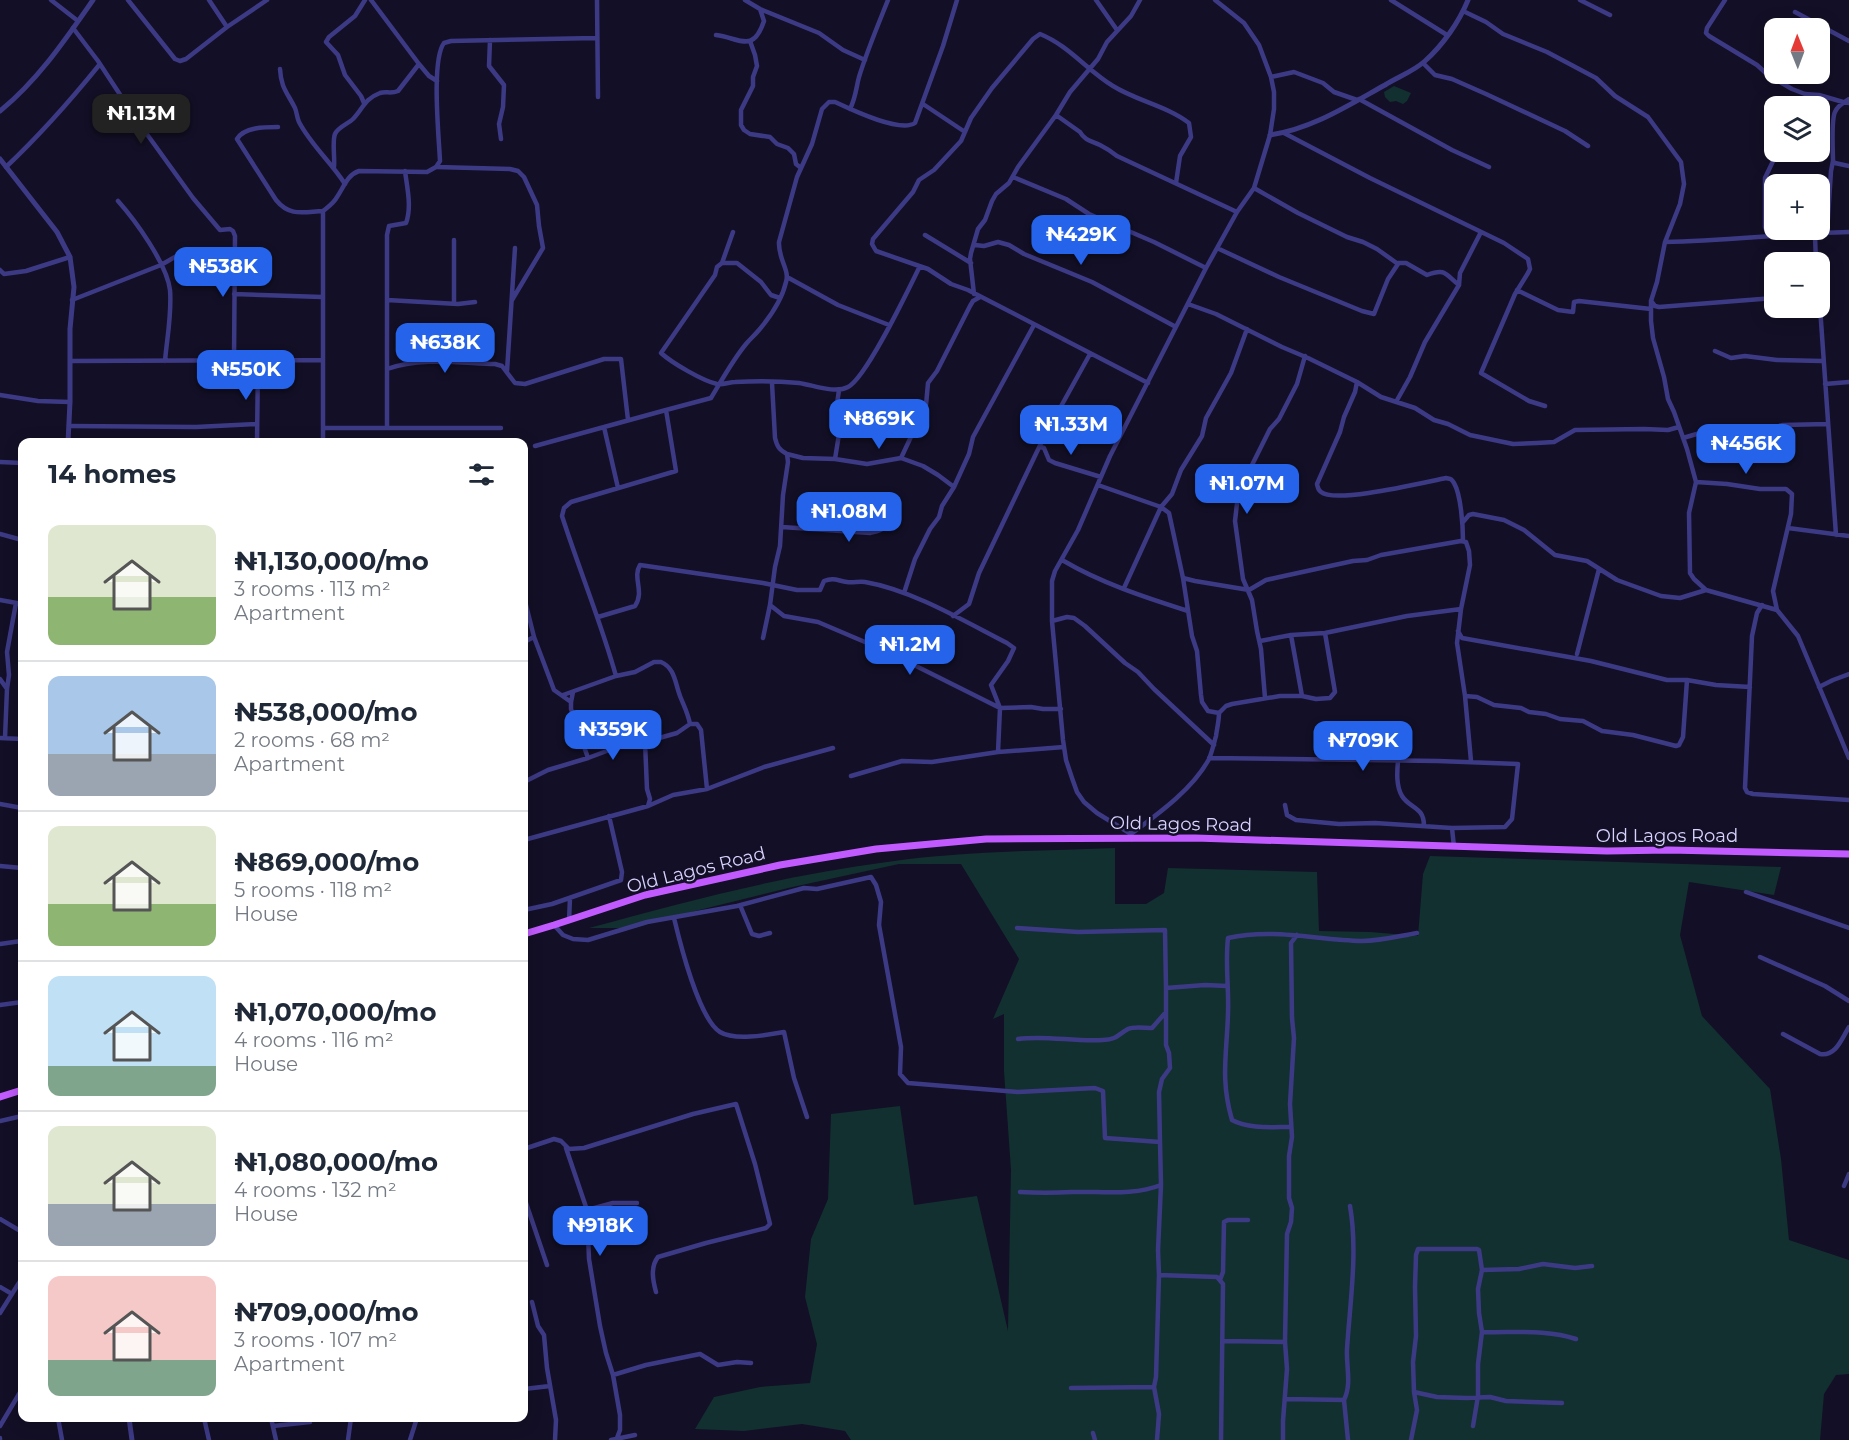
<!DOCTYPE html>
<meta charset="utf-8">
<style>
body{margin:0;font-family:Montserrat,sans-serif;background:#f6f6f7;color:#1f2937;height:100vh;display:flex;flex-direction:column;font-size:22px;white-space:nowrap}
*{box-sizing:border-box;margin:0}
p{font-size:20px;color:#747a83}
.icon{flex:none;width:33px;height:33px;fill:none;stroke:currentColor;stroke-width:2;stroke-linecap:round;stroke-linejoin:round}
.map{position:relative;flex:1;overflow:hidden}
.sheet{position:absolute;left:18px;top:438px;width:510px;height:984px;display:flex;flex-direction:column;background:#fff;border-radius:12px;box-shadow:0 3px 15px #0003}
.sheet>*{flex:none}
.needle{width:39px;rotate:359deg}
.buttons{position:absolute;left:1764px;top:18px;display:grid;gap:12px}
.buttons a{display:grid;place-items:center;width:66px;height:66px;border-radius:12px;background:#fff;box-shadow:0 3px 15px #0003;font-size:30px}
.price{position:absolute;translate:-50% -51px;padding:0 14px;border-radius:12px;background:#2563eb;color:#fff;font-size:20px;line-height:39px;filter:drop-shadow(0 2px 3px #0008)}
.price::after{content:'';position:absolute;left:50%;top:36px;width:18px;height:14px;margin-left:-9px;background:inherit;clip-path:polygon(0 0,100% 0,50% 100%)}
.price.active{background:#222;color:#fff}
ul{padding:0;list-style:none}
li{display:flex;align-items:center;gap:18px;height:150px;padding:0 30px}
li+li{border-top:2px solid #e0e1e3}
li span{display:grid;place-items:center;flex:none;width:168px;height:120px;border-radius:12px;color:#555}
li>.icon{margin-inline-start:auto}
span .icon{width:72px;height:72px;fill:#fffc;stroke-width:1}
li b{font-size:26px}
h2{display:flex;justify-content:space-between;align-items:center;height:72px;padding:0 30px;font-size:26px}
.map>svg:first-child{display:block}
</style>
<div class="map">
<svg width="1849" height="1440" viewBox="0 0 1849 1440">
<rect width="100%" height="100%" fill="#130f26"/>
<path fill="#12302f" d="M 1394,86 L 1411,93 L 1407,101 L 1403,104 L 1396,101 L 1390,102 L 1385,97 L 1384,92 Z
M 1115,848 L 1115,904 L 1146,904 L 1164,893 L 1168,868 L 1317,872 L 1319,931 L 1370,932 L 1418,936 L 1423,874 L 1430,856 L 1781,867 L 1774,895 L 1689,882 L 1680,935 L 1702,1016 L 1770,1089 L 1781,1159 L 1789,1240 L 1849,1260 L 1849,1374 L 1836,1375 L 1824,1394 L 1820,1440 L 851,1440 L 845,1431 L 802,1424 L 744,1431 L 695,1429 L 714,1397 L 760,1387 L 810,1383 L 817,1344 L 805,1297 L 811,1239 L 828,1199 L 831,1114 L 900,1106 L 914,1205 L 977,1196 L 1008,1331 L 1011,1170 L 1004,1071 L 1004,1014 L 993,1019 L 1019,959 L 961,864 L 899,864 L 788,888 L 675,916 L 635,928 L 589,928 C 687,901 786,875 887,862 C 963,851 1039,851 1115,848 Z"/>
<g fill="none" stroke-linecap="round" stroke-linejoin="round">
<path stroke="#3d3a85" stroke-width="4.5" d="M 51,0 L 78,21
M 128,0 L 175,59 L 180,61 L 186,59 L 227,27 L 267,0
M 209,0 L 227,27
M 371,0 L 419,64 L 429,76 L 437,81
M 597,0 L 598,97
M 745,0 L 760,9 L 819,33 L 843,50 L 865,60
M 1096,0 L 1117,30
M 1391,0 L 1447,35
M 1580,0 L 1610,15
M 1725,0 L 1707,28 L 1706,33 L 1709,36 L 1757,65 L 1768,75 L 1792,89 L 1805,94 L 1819,95 L 1843,102 L 1849,103
M 1463,11 L 1486,22 L 1503,34 L 1547,52 L 1596,78 L 1615,96 L 1648,117 L 1681,162 L 1684,184 L 1680,204 L 1665,242 L 1657,282 L 1651,301 L 1651,321 L 1653,338 L 1664,377 L 1668,399 L 1674,412 L 1687,449 L 1696,482 L 1689,513 L 1690,573 L 1694,579 L 1706,590 L 1777,610
M 1795,12 L 1849,41
M 73,28 L 98,61 L 136,119 L 193,198 L 220,230 L 230,229 L 233,231 L 235,236 L 234,360
M 716,35 C 740,38 753,54 764,21 L 760,9
M 490,40 L 489,66 L 504,85 L 503,107 L 499,124 L 501,139
M 750,41 L 755,55 L 757,66 L 753,77 L 753,86 L 741,110 L 741,125 L 744,130 L 750,134 L 770,137 L 777,144 L 788,148 L 794,154 L 796,164 L 801,168
M 1423,63 L 1435,75 L 1452,79 L 1486,94 L 1565,131 L 1588,146
M 280,69 C 281,88 287,92 295,108 C 297,113 297,118 299,122 C 311,145 331,162 345,184
M 1271,77 L 1294,72 L 1323,83 L 1334,92 L 1357,100
M 1359,99 L 1452,150 L 1489,167
M 1849,99 C 1844,102 1837,106 1835,112 C 1831,120 1833,151 1833,161 L 1835,163 L 1849,166
M 364,103 L 361,96 L 345,75 L 338,55 L 326,42 L 329,37 L 355,16 L 365,0
M 923,104 L 965,132
M 850,109 C 856,97 856,88 859,77 C 867,51 878,25 888,0
M 1056,115 L 1080,132 C 1085,141 1092,141 1100,145 C 1106,148 1112,152 1117,156 L 1237,212
M 278,127 C 265,127 244,127 237,139 L 276,200 C 290,217 303,212 323,211 C 328,207 334,203 337,197 C 344,187 347,175 359,171 L 427,172 L 436,167 L 440,161 C 439,138 431,60 444,43 L 451,41 L 596,38
M 1284,133 L 1370,178 L 1504,243 L 1528,259 L 1530,269 L 1528,273 L 1515,294 L 1481,373 L 1529,401 L 1545,406
M 6,167 C 41,134 70,101 100,64
M 334,167 C 335,158 332,141 335,134 C 338,127 348,124 353,119 C 363,109 364,99 380,93 C 386,91 391,94 398,91 L 419,64
M 437,167 L 510,169 L 518,171 L 524,177 L 537,205 L 539,226 L 543,248 L 512,300
M 1013,177 L 1066,199 L 1089,214 L 1154,242 L 1206,268
M 1254,188 L 1298,213 L 1347,237 L 1363,242 L 1377,249 L 1398,264 L 1398,263 L 1406,263 L 1427,275 C 1446,268 1445,274 1459,285
M 118,201 C 135,220 167,264 170,290 C 172,313 167,338 165,361
M 733,232 L 722,263 L 717,267 L 715,275 L 661,353 C 672,363 703,381 717,384 C 723,385 730,382 735,382 C 756,381 778,381 799,383 C 813,385 835,394 848,387 C 867,377 908,290 920,266
M 1827,233 L 1831,171 L 1833,161
M 925,235 L 971,263
M 1772,236 L 1767,232 L 1765,227 L 1765,178 L 1774,159
M 1665,242 C 1727,241 1788,233 1849,232
M 975,245 L 984,246 L 998,242 L 1009,245 L 1024,254 L 1092,282 L 1176,327
M 1217,248 L 1279,277 L 1362,311 L 1374,314 L 1388,279 L 1398,264
M 1816,262 L 1815,236 L 1816,234
M 722,263 L 737,263 L 761,282 L 771,295 L 780,298
M 0,270 L 4,274 L 26,271 L 70,257
M 787,277 L 838,305 L 889,325
M 1517,290 L 1558,310 L 1573,312 L 1574,302 L 1579,301 L 1651,309
M 234,294 L 322,297
M 974,294 L 970,259 L 971,253 L 978,229 L 985,220 L 992,201 L 996,194 L 1009,183 L 1018,167 L 1056,115 L 1070,92 L 1098,59 L 1107,42 L 1131,16 L 1140,0
M 72,300 L 161,265 L 187,250
M 387,300 L 458,304 L 475,302
M 1651,301 L 1655,306 L 1659,307 L 1774,298
M 454,303 L 454,240
M 1188,304 L 1216,314 L 1282,347 L 1308,358 L 1357,382 L 1381,397 L 1415,408 L 1434,420 L 1448,424 L 1470,435 L 1513,444 L 1537,443 L 1554,442 L 1575,430 L 1644,429 L 1668,430 L 1679,427
M 1820,307 L 1836,535
M 1715,351 L 1731,358 L 1745,356 L 1777,360 L 1822,361
M 71,361 L 323,360
M 387,369 C 421,357 460,363 495,364 L 502,366 L 515,383 L 525,384 L 604,359 L 621,359 L 628,420
M 507,371 L 515,248
M 1357,382 L 1355,392 L 1344,417 L 1340,432 L 1317,484 C 1318,488 1318,490 1321,492 C 1335,504 1425,482 1446,478 C 1450,479 1451,478 1454,483 C 1461,495 1463,526 1463,541
M 1148,383 L 968,290 L 951,284 L 928,269 L 876,251 L 872,244 L 873,239 L 913,192 L 919,180 L 934,170 L 961,141 L 971,118 L 992,88 L 1033,39 L 1040,34 C 1068,45 1088,71 1113,86 C 1137,101 1167,106 1189,123 L 1191,137 L 1180,156 L 1176,183
M 1825,384 L 1849,382
M 839,390 L 836,411 L 840,428 L 835,459 L 867,464 L 901,458 L 923,466 L 938,475 L 954,487
M 0,395 L 38,401 L 70,402
M 1396,402 L 1410,377 L 1425,342 L 1459,285 L 1460,273 L 1481,232
M 69,426 L 196,427 L 257,424
M 604,427 L 618,488
M 323,428 L 501,428
M 387,428 L 387,235 L 389,226 L 406,223 C 412,207 407,187 405,171
M 1683,438 L 1707,431 L 1723,434 L 1757,431 L 1783,425 L 1828,424
M 257,442 L 258,361
M 323,442 L 323,211
M 535,446 L 666,410
M 1041,447 L 1044,448 L 1049,460 L 1055,463 L 1101,477
M 787,454 L 803,458 L 835,459
M 901,458 L 926,405 L 928,383 L 937,371 L 970,306 L 973,301 L 980,297
M 0,462 L 22,463
M 1696,482 L 1727,484 L 1760,489 L 1786,489 L 1792,494 L 1791,514 L 1773,591 L 1777,610 L 1798,636 L 1849,758
M 1098,485 L 1161,507 L 1169,513 L 1183,578 L 1192,636 L 1197,651 L 1201,695 L 1202,702 L 1208,711 L 1219,713
M 1463,522 L 1469,515 L 1473,514 L 1504,520 L 1524,530 L 1555,555 L 1587,561 L 1617,580 L 1661,596 L 1680,598 L 1706,590
M 782,527 L 870,533 C 882,530 887,530 885,516
M 1788,528 L 1849,536
M 0,534 L 22,540
M 1062,560 C 1101,583 1144,597 1188,611
M 1183,578 L 1195,581 L 1249,590 L 1266,580 L 1284,576 L 1353,561 L 1367,560 L 1381,555 L 1461,541 L 1466,542 L 1469,551 L 1470,565 L 1461,609 L 1457,643 L 1465,696 L 1471,761
M 1124,588 L 1161,507 L 1172,494 L 1181,470 L 1202,436 L 1206,418 L 1231,373 L 1247,329
M 904,593 L 915,559 L 930,529 L 939,517 L 942,506 L 954,487 L 969,454 L 973,437 L 1034,325
M 524,597 L 534,637 L 551,682 L 554,690 L 571,702
M 0,600 L 22,604
M 770,605 L 784,616 L 818,622 L 886,651 L 1000,708 L 1031,707 L 1043,709 L 1061,709
M 1762,605 L 1757,613 L 1752,636 L 1745,788 L 1747,792 L 1753,794 L 1849,800
M 953,616 L 969,604 L 979,573 L 1044,437 L 1090,354
M 598,617 L 635,606 C 645,591 632,578 640,565 L 763,583 L 797,590 L 820,590 L 824,581 C 834,577 838,581 847,582 C 853,583 859,581 865,582 C 912,590 964,621 1007,643 L 1014,648 L 1008,661 L 991,685 L 1000,708 L 998,752
M 1052,621 L 1067,617 L 1074,618 L 1085,626 L 1125,663 L 1138,672 L 1154,689 L 1214,745
M 1458,631 L 1462,638 L 1591,661 L 1667,680 L 1687,680 L 1716,685 L 1750,687
M 1291,635 L 1302,696
M 763,638 L 770,605 L 775,567 L 780,546 L 783,495 L 788,462 L 787,454 C 779,450 777,446 775,438 L 772,383
M 1260,641 L 1291,635 L 1325,633 L 1407,616 L 1461,609
M 524,642 L 534,637
M 1577,654 L 1599,569
M 616,676 C 601,622 579,569 562,516 L 564,508 L 571,502 L 676,471 L 666,410 L 711,398 C 722,380 732,361 746,344 C 750,339 755,335 759,330 C 770,317 782,300 786,282 C 790,270 778,259 779,242 L 797,177 L 812,144 L 822,109 L 829,102 L 835,102 C 852,110 900,133 915,123 L 943,46 L 957,0
M 0,679 L 7,689
M 1819,687 L 1833,680 L 1849,674
M 573,692 L 571,702 L 571,709 L 588,758
M 563,695 L 616,676 L 635,672 L 654,662 L 661,662 C 675,668 675,683 680,696 C 684,706 688,713 690,724
M 1465,696 L 1477,697 L 1494,705 L 1521,708 L 1529,712 L 1546,714 L 1560,719 L 1583,721 L 1602,731 L 1633,735 L 1676,746 L 1679,745 L 1683,737 L 1687,680
M 1265,698 L 1261,649 L 1257,631 L 1252,600 L 1243,579 L 1235,521 L 1238,495 L 1245,479 L 1270,429 L 1279,419 L 1297,384 L 1305,356
M 0,738 L 22,739
M 5,738 L 7,689 L 9,675 L 7,652 L 16,603
M 645,742 L 647,789 L 650,799 L 648,806
M 1209,758 L 1438,761 L 1518,764 L 1512,819 L 1505,827 L 1452,828
M 1398,761 C 1397,772 1396,786 1402,796 C 1410,809 1424,806 1424,826
M 851,776 L 902,761 L 932,762 L 998,752 L 1064,747
M 524,782 L 548,770 L 588,758 L 628,743 L 645,742 L 677,733 L 690,724 L 697,724 L 701,730 L 707,789
M 0,804 L 22,808
M 1285,805 L 1287,815 L 1296,820 L 1339,824 L 1375,823 L 1452,828 L 1454,847
M 1131,834 C 1158,814 1193,789 1209,759 C 1212,752 1214,743 1216,736 C 1217,728 1219,721 1219,713 L 1226,706 L 1232,704 L 1280,696 L 1302,696 L 1316,699 L 1330,698 L 1335,692 L 1325,633
M 1132,839 L 1131,834 L 1097,813 L 1084,802 L 1077,792 L 1072,778 L 1066,760 L 1063,740 L 1052,621 L 1052,581 L 1055,571 L 1078,530 L 1110,456 L 1206,268 L 1237,212 L 1254,188 L 1270,135 L 1274,109 L 1274,92 L 1271,77 L 1259,45 L 1244,23 L 1215,0
M 524,840 L 648,806 L 673,795 L 707,789 L 764,767 L 833,748
M 0,866 L 22,868
M 1746,892 L 1849,928
M 740,905 L 752,934 L 759,936 L 770,933
M 524,910 L 552,904 L 621,880 L 622,872 L 609,816
M 674,918 C 680,943 699,1019 720,1032 C 735,1041 767,1035 784,1032 L 794,1078 L 807,1117
M 569,921 L 570,898
M 554,925 L 563,935 L 573,939 L 588,940 L 647,922 L 737,906 L 804,888 L 817,889 L 871,877 L 876,885 L 881,902 L 879,925 L 901,1047 L 900,1074 L 908,1083 L 1018,1092 L 1095,1088 L 1103,1091 L 1105,1138 L 1160,1142 L 1159,1092 L 1162,1079 L 1170,1068 L 1169,1053 L 1166,1045 L 1166,988 L 1205,985 L 1227,986
M 1017,928 L 1078,932 L 1165,930 L 1166,988
M 0,944 L 21,941
M 1760,957 L 1825,986 L 1849,1001
M 0,1005 L 22,1002
M 1783,1034 L 1820,1054 C 1836,1057 1842,1038 1849,1027
M 1018,1039 C 1046,1035 1074,1042 1103,1040 C 1118,1039 1117,1035 1128,1029 C 1134,1026 1145,1028 1152,1028 L 1166,1012
M 0,1121 L 22,1116
M 1290,1127 C 1272,1127 1248,1129 1232,1120 C 1220,1079 1227,1053 1228,1013 C 1229,988 1225,963 1228,938 C 1274,928 1316,940 1362,941 C 1381,941 1399,936 1417,933
M 566,1148 L 587,1210 L 589,1259 L 600,1326 L 606,1353 L 613,1375 L 620,1415 L 620,1430 L 617,1438
M 524,1149 L 554,1139 L 561,1141 L 569,1149 L 584,1148 L 693,1114 L 736,1104 L 755,1164 L 770,1224 L 766,1228 L 706,1243 L 658,1257 C 650,1267 653,1281 656,1292
M 1161,1185 L 1158,1250 L 1159,1275 L 1217,1277 L 1223,1284 L 1221,1440
M 1844,1186 L 1849,1174
M 1020,1192 C 1037,1193 1054,1193 1072,1192 C 1101,1191 1133,1196 1161,1185 L 1160,1142
M 524,1197 L 547,1265
M 587,1210 L 613,1203 L 637,1203
M 0,1219 L 22,1232
M 1482,1270 L 1519,1269 L 1543,1264 L 1575,1268 L 1592,1266
M 1220,1280 L 1223,1272 L 1224,1222 L 1228,1220 L 1248,1220
M 0,1287 L 12,1294
M 532,1302 L 538,1326 L 544,1335 L 547,1368 L 556,1420 L 555,1440
M 0,1313 L 22,1278
M 1482,1332 C 1512,1333 1547,1329 1576,1339
M 1222,1341 L 1285,1342
M 613,1375 L 646,1365 L 700,1354 L 718,1365 L 737,1362 L 751,1363
M 1154,1387 L 1159,1414 L 1157,1440
M 1071,1388 L 1154,1387 L 1156,1377 L 1159,1275
M 524,1389 L 550,1386
M 1414,1392 L 1437,1397 L 1466,1398 L 1490,1397 L 1506,1401 L 1562,1403
M 1285,1399 L 1344,1400 L 1348,1440
M 1344,1400 C 1352,1384 1346,1366 1347,1349 C 1350,1302 1358,1252 1350,1206
M 58,1418 L 62,1440
M 204,1418 L 209,1440
M 271,1418 L 276,1440
M 0,1426 L 22,1389
M 273,1426 L 310,1422
M 1093,1433 L 1095,1440
M 0,1438 L 0,1440
M 348,1440 L 351,1418
M 410,1440 L 417,1418
M 611,1440 L 635,1435
M 1283,1440 L 1283,1421 L 1287,1369 L 1285,1342 L 1287,1234 L 1291,1222 L 1292,1208 L 1289,1198 L 1289,1156 L 1292,1137 L 1290,1104 L 1294,1038 L 1292,1018 L 1291,943 L 1297,935
M 1411,1440 L 1417,1410 L 1414,1392 L 1413,1362 L 1416,1336 L 1415,1287 L 1416,1255 L 1418,1249 L 1477,1249 L 1479,1250 L 1482,1270 L 1478,1289 L 1479,1313 L 1482,1332 L 1478,1364 L 1478,1396 L 1473,1426"/>
<path stroke="#3d3a85" stroke-width="5" d="M 0,111 C 38,80 65,40 93,0
M 1270,135 C 1312,129 1349,105 1385,85 C 1398,77 1414,71 1425,61 C 1443,45 1459,22 1468,0
M 0,159 L 57,232 L 70,257 L 74,287 L 70,329 L 70,402 L 68,442
M 22,899 L 22,957
M 129,1418 L 132,1440"/>
<path stroke="#c25bff" stroke-width="7" d="M 524,934 L 554,925 L 645,895 L 780,865 L 876,849 L 986,839 L 1195,838 L 1607,851 L 1669,850 L 1849,854
M 0,1097 L 22,1090"/>
</g>
<g text-anchor="middle" stroke-width="5" stroke-linejoin="round" paint-order="stroke">
<g font-size="18" fill="#d9d4ff" stroke="#130f26">
<text transform="translate(1181 824) rotate(1)" y="6">Old Lagos Road</text>
<text x="1667" y="842">Old Lagos Road</text>
<text transform="translate(696 870) rotate(-14)" y="6">Old Lagos Road</text>
</g>
</g>
</svg>
<div class="buttons">
<a><svg class="needle" viewBox="-14 -14 28 28"><path d="M0-13l5 13h-10z" fill="#e53935"/><path d="M0 13l5-13h-10z" fill="#747a83"/></svg></a>
<a><svg class="icon" aria-label="layers" viewBox="0 0 24 24"><path d="M12 4l9 5-9 5-9-5zM3 14l9 5 9-5"/></svg></a>
<a>+</a>
<a>−</a>
</div>
<b class="price active" style="left:141px;top:145px">₦1.13M</b>
<b class="price" style="left:1081px;top:266px">₦429K</b>
<b class="price" style="left:223px;top:298px">₦538K</b>
<b class="price" style="left:445px;top:374px">₦638K</b>
<b class="price" style="left:246px;top:401px">₦550K</b>
<b class="price" style="left:879px;top:450px">₦869K</b>
<b class="price" style="left:1071px;top:456px">₦1.33M</b>
<b class="price" style="left:1746px;top:475px">₦456K</b>
<b class="price" style="left:1247px;top:515px">₦1.07M</b>
<b class="price" style="left:849px;top:543px">₦1.08M</b>
<b class="price" style="left:910px;top:676px">₦1.2M</b>
<b class="price" style="left:613px;top:761px">₦359K</b>
<b class="price" style="left:1363px;top:772px">₦709K</b>
<b class="price" style="left:600px;top:1257px">₦918K</b>
<section class="sheet">
<h2>14 homes<svg class="icon" aria-label="filters" viewBox="0 0 24 24"><path d="M4 7h16M4 17h16"/><circle cx="9" cy="7" r="2"/><circle cx="15" cy="17" r="2"/></svg></h2>
<ul>
<li><span style="background:linear-gradient(#dfe7d0 60%,#8fb573 0)"><svg class="icon" aria-label="home" viewBox="0 0 24 24"><path d="M3 11l9-7 9 7M6 9v11h12V9"/></svg></span><div><b>₦1,130,000/mo</b><p>3 rooms · 113 m²</p><p>Apartment</p></div></li>
<li><span style="background:linear-gradient(#a9c7e8 65%,#9aa5b1 0)"><svg class="icon" aria-label="home" viewBox="0 0 24 24"><path d="M3 11l9-7 9 7M6 9v11h12V9"/></svg></span><div><b>₦538,000/mo</b><p>2 rooms · 68 m²</p><p>Apartment</p></div></li>
<li><span style="background:linear-gradient(#dfe7d0 65%,#8fb573 0)"><svg class="icon" aria-label="home" viewBox="0 0 24 24"><path d="M3 11l9-7 9 7M6 9v11h12V9"/></svg></span><div><b>₦869,000/mo</b><p>5 rooms · 118 m²</p><p>House</p></div></li>
<li><span style="background:linear-gradient(#bfe0f5 75%,#7fa58c 0)"><svg class="icon" aria-label="home" viewBox="0 0 24 24"><path d="M3 11l9-7 9 7M6 9v11h12V9"/></svg></span><div><b>₦1,070,000/mo</b><p>4 rooms · 116 m²</p><p>House</p></div></li>
<li><span style="background:linear-gradient(#dfe7d0 65%,#9aa5b1 0)"><svg class="icon" aria-label="home" viewBox="0 0 24 24"><path d="M3 11l9-7 9 7M6 9v11h12V9"/></svg></span><div><b>₦1,080,000/mo</b><p>4 rooms · 132 m²</p><p>House</p></div></li>
<li><span style="background:linear-gradient(#f6c9c9 70%,#7fa58c 0)"><svg class="icon" aria-label="home" viewBox="0 0 24 24"><path d="M3 11l9-7 9 7M6 9v11h12V9"/></svg></span><div><b>₦709,000/mo</b><p>3 rooms · 107 m²</p><p>Apartment</p></div></li>
</ul>
</section>
</div>
